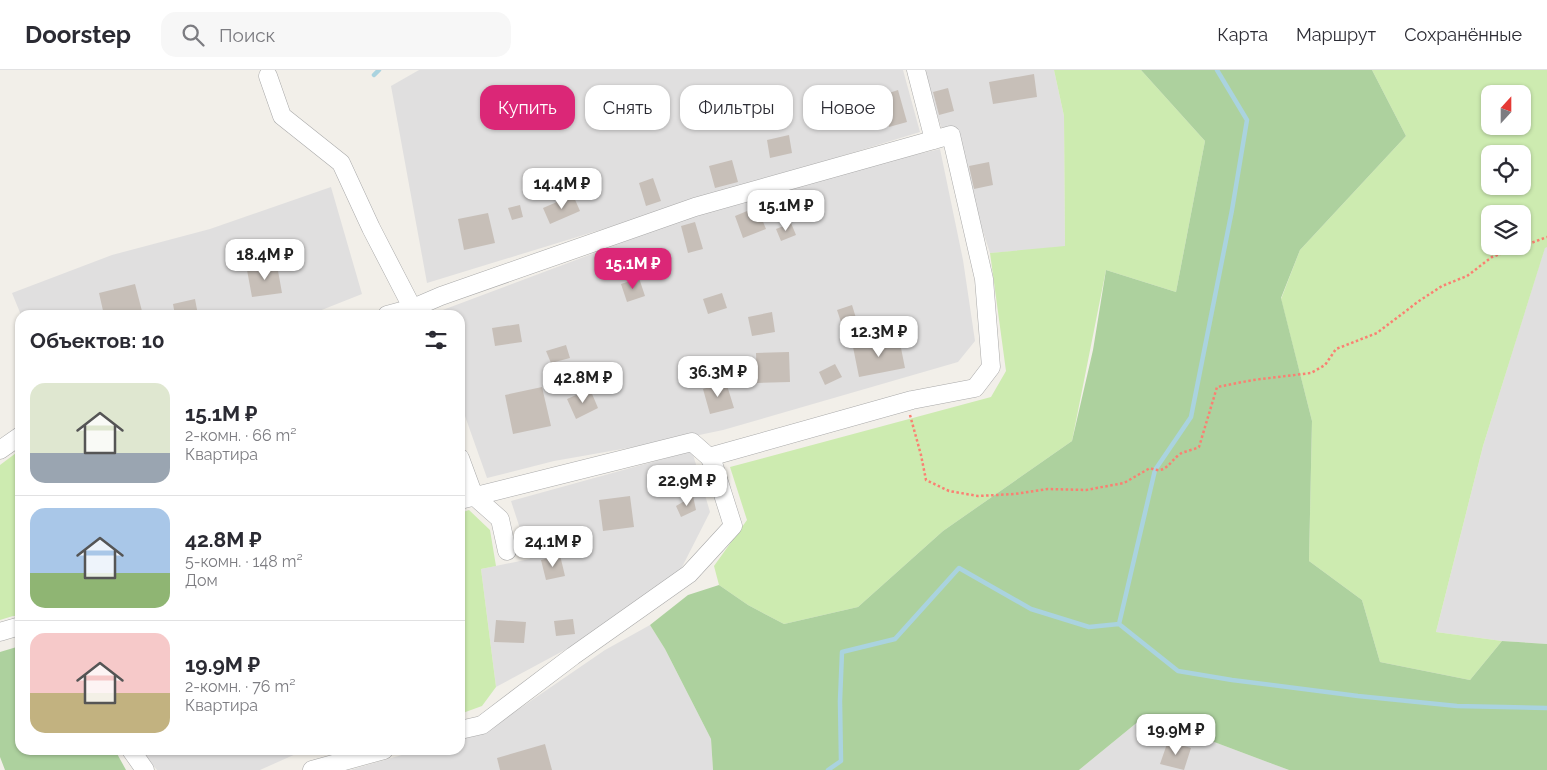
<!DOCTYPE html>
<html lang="ru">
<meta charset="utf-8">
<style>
body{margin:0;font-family:Raleway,sans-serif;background:#f7f7f7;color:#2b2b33;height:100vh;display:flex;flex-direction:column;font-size:19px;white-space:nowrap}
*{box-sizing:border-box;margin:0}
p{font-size:16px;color:#7c7c81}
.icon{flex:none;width:28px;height:28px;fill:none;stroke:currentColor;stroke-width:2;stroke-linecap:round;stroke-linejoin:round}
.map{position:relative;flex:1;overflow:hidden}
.sheet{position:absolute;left:15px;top:240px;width:450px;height:445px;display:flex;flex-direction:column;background:#fff;border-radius:15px;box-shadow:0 1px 4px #0004}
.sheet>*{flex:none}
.guide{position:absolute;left:480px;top:15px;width:475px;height:45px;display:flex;gap:10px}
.needle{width:32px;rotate:21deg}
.controls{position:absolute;left:1481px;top:15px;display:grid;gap:10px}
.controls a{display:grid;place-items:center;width:50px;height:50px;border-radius:10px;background:#fff;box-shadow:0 1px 4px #0004;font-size:25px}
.price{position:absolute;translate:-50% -42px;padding:0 11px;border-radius:10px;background:#fff;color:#222;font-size:16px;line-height:32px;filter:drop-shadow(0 1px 2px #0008)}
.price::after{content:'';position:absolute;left:50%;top:30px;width:15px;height:11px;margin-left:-8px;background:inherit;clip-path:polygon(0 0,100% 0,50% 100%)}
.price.active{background:#db2777;color:#fff}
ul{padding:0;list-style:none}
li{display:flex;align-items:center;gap:15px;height:125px;padding:0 15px}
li+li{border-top:1px solid #e1e1e2}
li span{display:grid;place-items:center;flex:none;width:140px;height:100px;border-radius:15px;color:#555}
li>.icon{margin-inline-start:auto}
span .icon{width:60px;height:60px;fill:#fffc;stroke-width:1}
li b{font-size:21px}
h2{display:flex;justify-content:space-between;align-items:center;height:60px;padding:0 15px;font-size:21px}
.chip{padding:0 18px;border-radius:15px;background:#fff;box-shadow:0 1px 4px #0004;font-size:18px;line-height:45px}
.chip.active{background:#db2777;color:#fff}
header{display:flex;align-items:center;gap:30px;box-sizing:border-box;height:70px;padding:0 25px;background:#fff;border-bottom:1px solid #e1e1e2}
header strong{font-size:24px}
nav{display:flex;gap:28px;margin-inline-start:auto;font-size:18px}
.search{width:350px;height:45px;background:#f7f7f7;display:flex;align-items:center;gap:12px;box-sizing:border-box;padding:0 18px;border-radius:15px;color:#7c7c81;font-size:19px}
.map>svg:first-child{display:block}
</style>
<header>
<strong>Doorstep</strong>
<div class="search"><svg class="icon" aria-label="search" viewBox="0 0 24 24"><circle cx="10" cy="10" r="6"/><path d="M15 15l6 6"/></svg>Поиск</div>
<nav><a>Карта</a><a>Маршрут</a><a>Сохранённые</a></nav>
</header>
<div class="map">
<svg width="1547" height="700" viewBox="0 0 1547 700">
<rect width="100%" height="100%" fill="#f2efe9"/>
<path fill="#e0dfdf" d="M 419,0 L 903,0 L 920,62 L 427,213 L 391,16 Z
M 924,0 L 1054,0 L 1064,46 L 1065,177 L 990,183 L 971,125 L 956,62 L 941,57 Z
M 940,79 L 963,190 L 975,271 L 958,292 L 723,360 L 685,368 L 554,391 L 487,408 L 460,332 L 460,245 L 441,245 L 440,241 L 677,152 L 837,103 Z
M 331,117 L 362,224 L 309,245 L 21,245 L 12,223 L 112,185 L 210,159 Z
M 1545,177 L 1547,177 L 1547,574 L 1502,571 L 1436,562 L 1483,376 Z
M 692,381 L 710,442 L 679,503 L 589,567 L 496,617 L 481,499 L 530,489 L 511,431 Z
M 650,555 L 665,579 L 711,669 L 713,700 L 350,700 L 419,680 L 460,680 L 460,667 L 494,656 L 605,580 Z
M 1145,646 L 1289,700 L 1079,700 Z
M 144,680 L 297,680 L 298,683 L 260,700 L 157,700 L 147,688 Z"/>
<path fill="#cdebb0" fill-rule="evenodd" d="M 1054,0 L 1141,0 L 1205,71 L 1176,222 L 1106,200 L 1072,371 L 943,461 L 858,537 L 784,554 L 748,535 L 719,515 L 714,496 L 747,450 L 730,397 L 991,327 L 1006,301 L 990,183 L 1065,176 L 1064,46 Z
M 1372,0 L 1547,0 L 1547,177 L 1545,178 L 1483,376 L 1436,562 L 1502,571 L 1470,610 L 1380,592 L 1362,530 L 1309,491 L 1312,351 L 1281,229 L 1300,180 L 1406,66 ZM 1490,24 L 1522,24 L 1522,56 L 1490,56 ZM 1490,84 L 1522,84 L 1522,116 L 1490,116 ZM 1490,144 L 1522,144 L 1522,176 L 1490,176 Z
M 20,380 L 20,546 L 13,546 L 0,550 L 0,395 Z
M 469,440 L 490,460 L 496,496 L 481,499 L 496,617 L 482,636 L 460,644 L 460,443 Z"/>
<path fill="#add19e" d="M 1141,0 L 1372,0 L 1406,66 L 1300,180 L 1281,228 L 1312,351 L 1309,491 L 1362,530 L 1380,592 L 1470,610 L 1502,571 L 1547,574 L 1547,700 L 1289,700 L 1145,646 L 1079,700 L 713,700 L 711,669 L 665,579 L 650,555 L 688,525 L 719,515 L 748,535 L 784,554 L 858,537 L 943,461 L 1072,371 L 1093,280 L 1106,200 L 1176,222 L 1205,71 Z
M 20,576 L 20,680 L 115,680 L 126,700 L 5,700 L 0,687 L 0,582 Z"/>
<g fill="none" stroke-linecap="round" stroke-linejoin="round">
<path stroke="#aad3df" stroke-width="4.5" d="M 374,5 L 379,0
M 1119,554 L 1178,601 L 1232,610 L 1358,626 L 1457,636 L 1547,638
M 828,700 L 841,691 L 840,631 L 842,582 L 895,569 L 959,498 L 1031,539 L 1089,557 L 1119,554 L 1155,400 L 1191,347 L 1232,140 L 1247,50 L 1217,0"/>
</g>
<path fill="#c7bfb8" d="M 1034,4 L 1037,27 L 993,34 L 989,12 Z
M 948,18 L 954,41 L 939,45 L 933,22 Z
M 898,20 L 907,52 L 889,57 L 880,26 Z
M 789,65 L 792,83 L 770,88 L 767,70 Z
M 732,90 L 738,112 L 715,118 L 709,96 Z
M 989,92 L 993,115 L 974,119 L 969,96 Z
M 653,108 L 661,131 L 646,136 L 639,113 Z
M 573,125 L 580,141 L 550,154 L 543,138 Z
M 520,135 L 523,147 L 512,150 L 508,138 Z
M 757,137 L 766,159 L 743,168 L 735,146 Z
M 488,143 L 495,173 L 464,180 L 458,149 Z
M 695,152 L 703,179 L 688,183 L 681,156 Z
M 791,153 L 796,165 L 781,171 L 776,159 Z
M 277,195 L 282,223 L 252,227 L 247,200 Z
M 639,208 L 645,226 L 627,232 L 621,214 Z
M 135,214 L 143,245 L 104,245 L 99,223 Z
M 722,223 L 727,238 L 708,244 L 703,229 Z
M 195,229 L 198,245 L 175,245 L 173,234 Z
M 852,235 L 856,248 L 841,252 L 837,240 Z
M 772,242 L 775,262 L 752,266 L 748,247 Z
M 519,254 L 522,272 L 495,276 L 492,258 Z
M 899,268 L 905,298 L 859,307 L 853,277 Z
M 566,275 L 570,288 L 551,293 L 546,281 Z
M 789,282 L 790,312 L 757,313 L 756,283 Z
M 835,294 L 842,307 L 825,315 L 819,302 Z
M 726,312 L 734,338 L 710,344 L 703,319 Z
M 542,317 L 551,356 L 513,364 L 505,325 Z
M 590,319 L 598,338 L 576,349 L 567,329 Z
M 630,426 L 634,457 L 603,461 L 599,430 Z
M 693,426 L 696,440 L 681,447 L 676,436 Z
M 560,485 L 565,506 L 546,510 L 541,490 Z
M 573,549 L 575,564 L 556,566 L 554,551 Z
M 496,550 L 526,552 L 524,573 L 494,572 Z
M 1168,671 L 1191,678 L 1184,700 L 1160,694 Z
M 545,674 L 552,700 L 500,700 L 497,688 Z"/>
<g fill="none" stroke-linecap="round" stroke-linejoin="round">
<g stroke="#a9a9a9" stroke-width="19">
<path id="street" d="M 916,0 L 934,70
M 268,6 L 282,46 L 341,93 L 371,158 L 416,245
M 387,245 L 413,238 L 441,226 L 695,137 L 951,65 L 984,209 L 991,297 L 975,318 L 912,330 L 709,387 L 692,372 L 460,430
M 0,380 L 20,366
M 460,388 L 474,426 L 500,449 L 507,481
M 0,562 L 20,556
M 460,660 L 482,655 L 573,586 L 689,504 L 733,456 L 714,396 L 709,387
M 131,680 L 145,700
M 312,700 L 384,680"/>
</g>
<path stroke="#fa8072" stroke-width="2.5" stroke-dasharray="2.5 2.5" stroke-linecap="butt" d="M 1523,176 L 1547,167
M 910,345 L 921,385 L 926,410 L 949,421 L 978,426 L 1015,424 L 1048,419 L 1086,420 L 1124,413 L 1150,398 C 1166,405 1169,392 1180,384 C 1185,381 1193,380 1199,377 L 1217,317 L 1253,310 L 1311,303 L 1325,295 L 1336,279 L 1377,263 L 1419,231 L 1442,216 L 1467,206 L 1492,187 L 1522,176"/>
<use href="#street" stroke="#fff" stroke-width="18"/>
</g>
</svg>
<div class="controls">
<a><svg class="needle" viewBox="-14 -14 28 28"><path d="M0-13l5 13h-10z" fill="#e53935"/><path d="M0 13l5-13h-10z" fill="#7c7c81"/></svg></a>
<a><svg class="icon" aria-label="locate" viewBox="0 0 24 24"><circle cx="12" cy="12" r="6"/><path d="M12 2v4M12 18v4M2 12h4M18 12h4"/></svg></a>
<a><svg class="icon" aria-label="layers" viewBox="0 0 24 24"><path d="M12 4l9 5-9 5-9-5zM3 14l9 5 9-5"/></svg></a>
</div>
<b class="price" style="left:562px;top:140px">14.4M ₽</b>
<b class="price" style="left:786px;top:162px">15.1M ₽</b>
<b class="price" style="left:265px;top:211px">18.4M ₽</b>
<b class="price active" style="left:633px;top:220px">15.1M ₽</b>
<b class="price" style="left:879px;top:288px">12.3M ₽</b>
<b class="price" style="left:718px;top:328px">36.3M ₽</b>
<b class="price" style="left:583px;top:334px">42.8M ₽</b>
<b class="price" style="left:687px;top:437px">22.9M ₽</b>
<b class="price" style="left:553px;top:498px">24.1M ₽</b>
<b class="price" style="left:1176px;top:686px">19.9M ₽</b>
<div class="guide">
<a class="chip active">Купить</a>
<a class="chip">Снять</a>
<a class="chip">Фильтры</a>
<a class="chip">Новое</a>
</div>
<section class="sheet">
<h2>Объектов: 10<svg class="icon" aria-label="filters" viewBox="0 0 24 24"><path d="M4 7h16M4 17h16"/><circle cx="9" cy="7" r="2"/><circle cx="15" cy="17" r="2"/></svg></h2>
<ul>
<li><span style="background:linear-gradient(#dfe7d0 70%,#9aa5b1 0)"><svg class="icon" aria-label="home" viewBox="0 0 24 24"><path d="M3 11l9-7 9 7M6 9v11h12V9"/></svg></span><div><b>15.1M ₽</b><p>2-комн. · 66 m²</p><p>Квартира</p></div></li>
<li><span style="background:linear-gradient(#a9c7e8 65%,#8fb573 0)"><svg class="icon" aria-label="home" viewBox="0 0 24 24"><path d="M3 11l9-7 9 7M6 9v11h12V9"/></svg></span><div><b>42.8M ₽</b><p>5-комн. · 148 m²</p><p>Дом</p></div></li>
<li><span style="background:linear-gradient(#f6c9c9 60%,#c2b280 0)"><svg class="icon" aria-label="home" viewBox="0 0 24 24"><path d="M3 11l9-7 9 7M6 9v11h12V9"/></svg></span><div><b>19.9M ₽</b><p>2-комн. · 76 m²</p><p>Квартира</p></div></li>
</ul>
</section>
</div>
